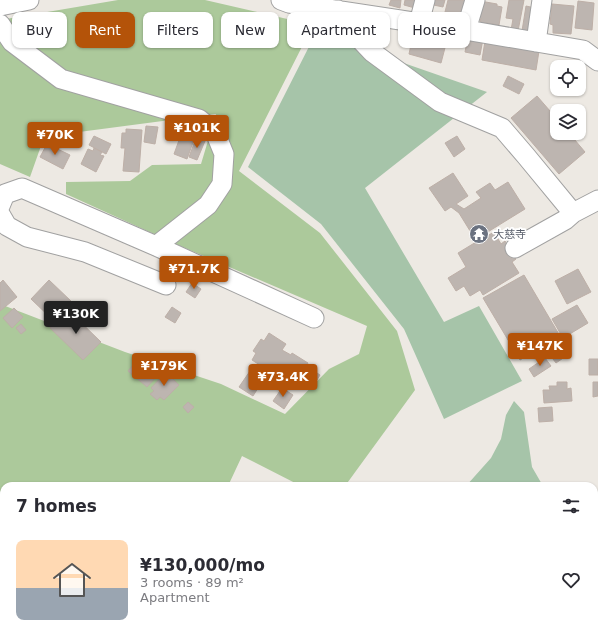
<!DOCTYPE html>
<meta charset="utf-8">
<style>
body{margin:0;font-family:"DejaVu Sans","Noto Sans JP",sans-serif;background:#f2f2f3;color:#2b2b33;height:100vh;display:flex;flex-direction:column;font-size:15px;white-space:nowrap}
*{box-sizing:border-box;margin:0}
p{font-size:13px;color:#7c7c81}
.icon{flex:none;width:22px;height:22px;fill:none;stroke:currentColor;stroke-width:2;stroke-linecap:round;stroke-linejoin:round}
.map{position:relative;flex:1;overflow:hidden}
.sheet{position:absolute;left:0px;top:482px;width:598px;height:156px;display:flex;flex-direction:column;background:#fff;border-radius:12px 12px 0 0;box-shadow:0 1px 3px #0004}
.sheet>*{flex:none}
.guide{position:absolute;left:12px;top:12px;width:574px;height:36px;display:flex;gap:8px}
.buttons{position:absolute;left:550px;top:60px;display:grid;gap:8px}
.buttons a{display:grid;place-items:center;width:36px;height:36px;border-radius:8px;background:#fff;box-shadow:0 1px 3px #0004;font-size:20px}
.price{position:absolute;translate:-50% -34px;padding:0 9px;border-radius:4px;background:#b45309;color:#fff;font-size:13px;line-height:26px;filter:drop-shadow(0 1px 2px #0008)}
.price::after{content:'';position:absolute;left:50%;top:24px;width:12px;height:9px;margin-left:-6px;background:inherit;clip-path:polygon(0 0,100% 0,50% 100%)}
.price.active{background:#222;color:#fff}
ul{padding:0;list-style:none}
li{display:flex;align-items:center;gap:12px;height:100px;padding:0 16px}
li+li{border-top:1px solid #e1e1e2}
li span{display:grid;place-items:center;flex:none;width:112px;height:80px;border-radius:8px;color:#555}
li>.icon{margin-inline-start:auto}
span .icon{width:48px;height:48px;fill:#fffc;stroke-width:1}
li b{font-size:17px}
h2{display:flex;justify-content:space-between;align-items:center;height:48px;padding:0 16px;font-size:17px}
.pill{padding:0 14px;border-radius:8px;background:#fff;box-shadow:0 1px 3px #0004;font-size:14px;line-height:36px}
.pill.active{background:#b45309;color:#fff}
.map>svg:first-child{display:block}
</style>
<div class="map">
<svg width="598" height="638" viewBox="0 0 598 638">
<rect width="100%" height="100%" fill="#ede9e3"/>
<path fill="#acc99b" d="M 118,0 L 205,0 L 313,25 L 239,171 L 320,233 L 397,331 L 415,390 L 345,486 L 301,486 L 242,456 L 228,486 L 4,486 L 4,516 L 0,519 L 0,304 L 125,352 L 221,384 L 285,414 L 329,369 L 359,354 L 367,326 L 178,245 L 66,194 L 66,182 L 130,181 L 152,165 L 201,164 L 216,114 L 79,132 L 42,143 L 30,177 L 0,164 L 0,20 Z"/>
<path fill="#a6c4a9" d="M 340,18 L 372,52 L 487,92 L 365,188 L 444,322 L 479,306 L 522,381 L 444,419 L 404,329 L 321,224 L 248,167 L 323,19 Z
M 514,401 L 524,412 L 532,467 L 543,486 L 466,486 L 491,458 L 501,439 L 506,415 Z
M 377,634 L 476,634 L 471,638 L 374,638 Z"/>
<path fill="#bdb5b0" stroke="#bdafa7" d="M 391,0 L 401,0 L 400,8 L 389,5 Z
M 405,0 L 417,0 L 415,8 L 404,5 Z
M 429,0 L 445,0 L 443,7 L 429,4 Z
M 448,0 L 461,0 L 469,2 L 465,17 L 458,15 L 457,19 L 444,16 Z
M 509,0 L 524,0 L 518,31 L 511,30 L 513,19 L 506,18 Z
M 480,1 L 497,4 L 497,6 L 502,7 L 499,25 L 480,22 L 481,18 L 477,17 Z
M 578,1 L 594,3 L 592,30 L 575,28 Z
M 552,4 L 574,6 L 571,34 L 553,33 L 553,25 L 550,24 Z
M 526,6 L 535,8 L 531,33 L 522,31 Z
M 413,35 L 446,44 L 441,63 L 409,54 Z
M 468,36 L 483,39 L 480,55 L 465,52 Z
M 485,41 L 539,51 L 536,70 L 482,60 Z
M 508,76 L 524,84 L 519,94 L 503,86 Z
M 537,96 L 557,119 L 557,133 L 569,133 L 585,152 L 559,174 L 511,118 Z
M 146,126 L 158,127 L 155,144 L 144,142 Z
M 126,129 L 142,130 L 139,172 L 123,171 L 125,148 L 121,148 L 122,133 L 126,133 Z
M 182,132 L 195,137 L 187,159 L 174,154 Z
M 94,136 L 111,144 L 106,154 L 89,145 Z
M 457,136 L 465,149 L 454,157 L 445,143 Z
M 196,138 L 205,141 L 197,160 L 189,157 Z
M 47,144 L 70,155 L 63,169 L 40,157 Z
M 94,148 L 102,152 L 100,155 L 104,156 L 96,172 L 81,164 L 88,149 L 93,151 Z
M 453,173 L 468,196 L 456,204 L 464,209 L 481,198 L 476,192 L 490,183 L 495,190 L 508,182 L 525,209 L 486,233 L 487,236 L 494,232 L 501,244 L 505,241 L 516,259 L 512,262 L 519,273 L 483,295 L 480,290 L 470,296 L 464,286 L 456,291 L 448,278 L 466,267 L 458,253 L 481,239 L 479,237 L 475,239 L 459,213 L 451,207 L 445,211 L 429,188 Z
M 578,269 L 591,292 L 567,304 L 555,281 Z
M 524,275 L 560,336 L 520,360 L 483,298 Z
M 3,280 L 17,297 L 0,311 L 0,283 Z
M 49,280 L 72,302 L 54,321 L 31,299 Z
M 192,283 L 201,289 L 195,298 L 186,292 Z
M 577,305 L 588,323 L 563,338 L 552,319 Z
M 172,307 L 181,313 L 175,323 L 165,317 Z
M 14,308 L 23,317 L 12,328 L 3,318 Z
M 68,310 L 101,342 L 83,360 L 50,328 Z
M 21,324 L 26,330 L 21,334 L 16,328 Z
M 269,333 L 286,344 L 282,350 L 291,355 L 292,353 L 308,363 L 296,383 L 280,372 L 281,370 L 273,365 L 269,371 L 252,360 L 256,353 L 253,351 L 261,339 L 264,341 Z
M 561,348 L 566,356 L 556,363 L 550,355 Z
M 545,358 L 551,366 L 534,377 L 529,369 Z
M 138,359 L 157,376 L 147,387 L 128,371 Z
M 589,359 L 598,359 L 598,375 L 589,375 Z
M 250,371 L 263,380 L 253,396 L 239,387 Z
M 314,371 L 320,375 L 315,383 L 309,379 Z
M 166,372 L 179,385 L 164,400 L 160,397 L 157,400 L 150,394 L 154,391 L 151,388 Z
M 557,382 L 567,382 L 567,389 L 571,388 L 572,401 L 544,403 L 543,390 L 550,390 L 549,386 L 557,386 Z
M 593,382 L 598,382 L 598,396 L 593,397 Z
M 282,388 L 293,395 L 284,409 L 273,401 Z
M 188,402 L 194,407 L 188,413 L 183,407 Z
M 552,407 L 553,421 L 539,422 L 538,408 Z
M 0,558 L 3,562 L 4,561 L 4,583 L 0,579 Z
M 4,624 L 4,634 L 17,634 L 18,635 L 16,637 L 17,638 L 0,638 L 0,628 Z
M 116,634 L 136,634 L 140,638 L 119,638 Z
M 246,634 L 265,634 L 267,637 L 265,638 L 241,638 Z
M 315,634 L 332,634 L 326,638 L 316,638 L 313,635 Z
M 480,634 L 496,634 L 500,638 L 475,638 Z
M 551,634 L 575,634 L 577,637 L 576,638 L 546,638 Z"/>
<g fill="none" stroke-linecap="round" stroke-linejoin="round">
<g stroke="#a1a1a1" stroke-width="21">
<path id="minor" d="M 281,0 L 289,3 L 466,30 L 583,50 L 598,61
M 0,6 L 29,0
M 338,10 L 340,18 L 372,52 L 440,102 L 502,128 L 526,156 L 573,213 L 598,200
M 419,23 L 425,0
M 0,24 L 12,42 L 61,79 L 199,119 L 215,132 L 224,154 L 222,184 L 208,205 L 156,246
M 466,30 L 475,0
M 536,42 L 542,0
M 0,206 L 5,194 L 22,188 L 156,246 L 314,318
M 0,214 L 7,226 L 27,237 L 85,252 L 166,285
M 515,248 L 565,220 L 573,213
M 0,609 L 4,604
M 222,634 L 225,638
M 415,634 L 419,638
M 86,638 L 90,634
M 294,638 L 299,634"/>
</g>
<use href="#minor" stroke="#fff" stroke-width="19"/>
</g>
<defs>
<g id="temple-disc" transform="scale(1)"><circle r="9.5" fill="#6b7280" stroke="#fff"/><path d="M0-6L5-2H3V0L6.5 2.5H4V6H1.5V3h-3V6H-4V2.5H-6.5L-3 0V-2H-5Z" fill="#fff"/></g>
</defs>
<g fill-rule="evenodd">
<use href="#temple-disc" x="479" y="234"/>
</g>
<g text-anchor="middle" stroke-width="3.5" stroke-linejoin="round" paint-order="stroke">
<g font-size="11" fill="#5b616d" stroke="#fff" text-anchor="start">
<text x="493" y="238">大慈寺</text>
</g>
</g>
</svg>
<div class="buttons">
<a><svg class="icon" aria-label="locate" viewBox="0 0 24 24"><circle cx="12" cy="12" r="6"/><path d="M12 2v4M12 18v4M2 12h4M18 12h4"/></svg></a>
<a><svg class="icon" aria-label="layers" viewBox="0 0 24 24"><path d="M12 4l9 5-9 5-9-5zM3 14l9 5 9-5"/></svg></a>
</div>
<b class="price" style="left:197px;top:149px">¥101K</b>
<b class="price" style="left:55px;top:156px">¥70K</b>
<b class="price" style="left:194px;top:290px">¥71.7K</b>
<b class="price active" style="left:76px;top:335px">¥130K</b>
<b class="price" style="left:540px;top:367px">¥147K</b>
<b class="price" style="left:164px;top:387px">¥179K</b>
<b class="price" style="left:283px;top:398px">¥73.4K</b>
<div class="guide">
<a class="pill">Buy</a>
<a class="pill active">Rent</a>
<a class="pill">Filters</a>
<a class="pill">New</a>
<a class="pill">Apartment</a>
<a class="pill">House</a>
</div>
<section class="sheet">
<h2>7 homes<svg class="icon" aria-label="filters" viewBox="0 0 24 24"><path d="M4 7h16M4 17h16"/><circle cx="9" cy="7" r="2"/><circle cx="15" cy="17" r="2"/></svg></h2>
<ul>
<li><span style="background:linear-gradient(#ffd9b3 60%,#9aa5b1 0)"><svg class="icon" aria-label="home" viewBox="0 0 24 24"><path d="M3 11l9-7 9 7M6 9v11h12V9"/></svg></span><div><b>¥130,000/mo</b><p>3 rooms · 89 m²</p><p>Apartment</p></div><svg class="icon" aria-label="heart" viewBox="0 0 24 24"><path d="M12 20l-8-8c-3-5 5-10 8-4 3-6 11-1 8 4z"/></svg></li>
</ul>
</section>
</div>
